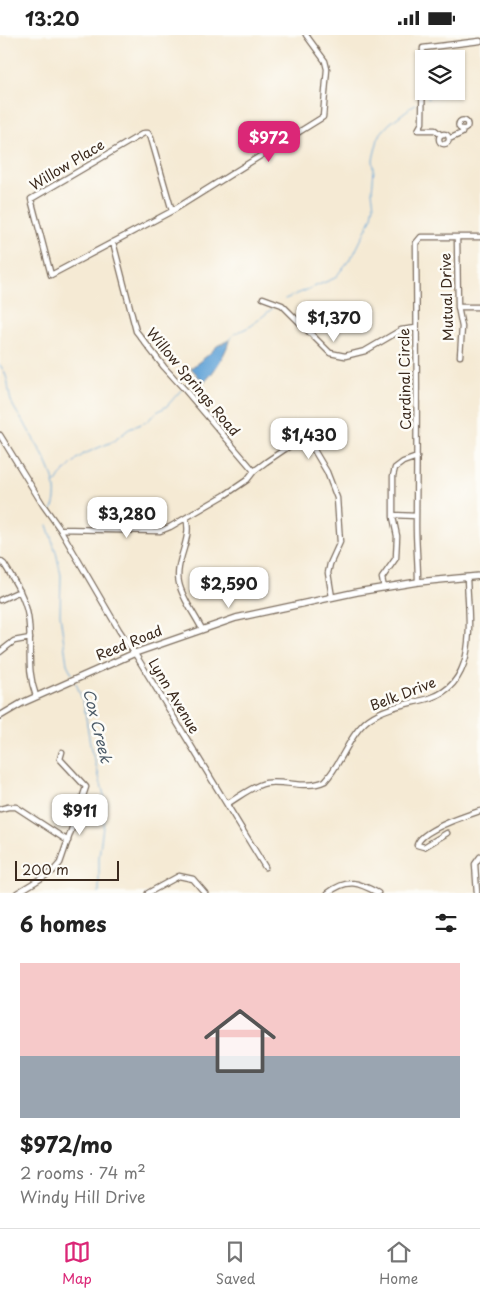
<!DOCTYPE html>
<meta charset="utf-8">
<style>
body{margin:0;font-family:"Playpen Sans",sans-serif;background:#f2f2f2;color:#222;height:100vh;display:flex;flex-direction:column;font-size:19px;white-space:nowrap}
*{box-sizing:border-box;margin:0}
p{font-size:16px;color:#767676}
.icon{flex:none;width:28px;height:28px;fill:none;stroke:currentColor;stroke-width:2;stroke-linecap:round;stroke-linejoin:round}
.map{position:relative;height:858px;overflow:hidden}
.side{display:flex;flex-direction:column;background:#fff;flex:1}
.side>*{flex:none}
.fabs{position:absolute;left:415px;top:15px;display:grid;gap:10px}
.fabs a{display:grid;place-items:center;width:50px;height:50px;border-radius:0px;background:#fff;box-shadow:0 1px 4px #0004;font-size:25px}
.scale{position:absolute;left:15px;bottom:12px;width:104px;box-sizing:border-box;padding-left:5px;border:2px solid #3b2a1e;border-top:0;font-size:14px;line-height:18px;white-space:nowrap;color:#3b2a1e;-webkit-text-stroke:4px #fdfcf7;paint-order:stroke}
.price{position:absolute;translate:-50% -42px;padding:0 11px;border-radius:10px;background:#fff;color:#222;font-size:16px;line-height:32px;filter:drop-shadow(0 1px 2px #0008)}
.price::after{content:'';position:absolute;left:50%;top:30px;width:15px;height:11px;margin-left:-8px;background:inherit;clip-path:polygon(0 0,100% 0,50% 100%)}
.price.active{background:#db2777;color:#fff}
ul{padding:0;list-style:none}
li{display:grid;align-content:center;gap:10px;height:265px;padding:0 20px}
li span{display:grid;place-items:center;height:155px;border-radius:0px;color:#555}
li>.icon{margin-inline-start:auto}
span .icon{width:90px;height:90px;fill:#fffc;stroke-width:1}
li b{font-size:21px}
h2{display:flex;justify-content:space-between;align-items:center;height:60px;padding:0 20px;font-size:21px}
.status{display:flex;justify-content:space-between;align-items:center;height:35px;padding:0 25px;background:#fff;direction:ltr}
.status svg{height:14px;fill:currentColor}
.dock{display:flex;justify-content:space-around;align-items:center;height:70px;border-top:1px solid #e0e0e0;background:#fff;font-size:14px;color:#767676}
.dock a{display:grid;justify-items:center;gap:2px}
.dock .active{color:#db2777}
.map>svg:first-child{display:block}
</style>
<div class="status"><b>13:20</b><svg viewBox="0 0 49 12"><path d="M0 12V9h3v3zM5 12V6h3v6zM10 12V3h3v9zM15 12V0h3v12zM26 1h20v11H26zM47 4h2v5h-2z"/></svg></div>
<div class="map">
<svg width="480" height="858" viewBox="0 0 480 858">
<rect width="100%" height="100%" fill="#fdfcf7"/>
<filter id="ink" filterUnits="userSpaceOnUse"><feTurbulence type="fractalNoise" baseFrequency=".02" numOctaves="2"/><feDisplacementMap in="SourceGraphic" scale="10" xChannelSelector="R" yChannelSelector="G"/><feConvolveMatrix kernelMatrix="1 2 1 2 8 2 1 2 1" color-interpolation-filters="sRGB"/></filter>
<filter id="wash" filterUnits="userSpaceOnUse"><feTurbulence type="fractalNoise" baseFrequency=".0096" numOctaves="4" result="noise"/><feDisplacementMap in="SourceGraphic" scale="20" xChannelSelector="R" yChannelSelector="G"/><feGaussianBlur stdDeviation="1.12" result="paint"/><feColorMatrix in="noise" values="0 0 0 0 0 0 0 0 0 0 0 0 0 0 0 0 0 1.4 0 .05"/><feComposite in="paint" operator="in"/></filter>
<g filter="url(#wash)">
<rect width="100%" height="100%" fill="#f5ead4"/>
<path fill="#65a5d8" stroke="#50687b" d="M 229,305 C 228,315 212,341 204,347 L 191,333 L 207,321 L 217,311 Z"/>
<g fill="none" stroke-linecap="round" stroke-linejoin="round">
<path stroke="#65a5d8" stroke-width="1" d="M 428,20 L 428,24
M 428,56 L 428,64
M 285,264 L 335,243 L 354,219 L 372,182 L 374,170 L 372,157 L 374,134 L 373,124 L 378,104 L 381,98 L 389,89 L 415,69
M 229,305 L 234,299 L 251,291 L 274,272
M 0,330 C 10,343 7,352 11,366 C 14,374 19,381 24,387 C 37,413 65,445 52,475
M 187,349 L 198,341
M 55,449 L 60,441 L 77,424 L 84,419 L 114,406 L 129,394 L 146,387 L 157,377 L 167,371 L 181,355
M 47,490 L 56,517 L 61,540 L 60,579 L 62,594 L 67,629 L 72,639
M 76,648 L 84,670 L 91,715 L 95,726 L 106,768 L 99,822 L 99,858"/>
</g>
</g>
<g filter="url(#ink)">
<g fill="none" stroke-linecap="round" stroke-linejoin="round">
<g stroke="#7c6d5e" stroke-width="7">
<path id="street" d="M458.5 90a4.5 4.5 0 1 1 9 0a4.5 4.5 0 1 1-9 0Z
M439 104a5 5 0 1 1 10 0a5 5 0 1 1-10 0Z
M 441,100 L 435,95 L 418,95 L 422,88 L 423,13 L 480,6
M 449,104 L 462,98 L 463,94
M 172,176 L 151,103 L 148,98 L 144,98 L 31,164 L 51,240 L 172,176 L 323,82 L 327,34 L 325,26 L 306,0
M 457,202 L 458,272 L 462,292 L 460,321
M 113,207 L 136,296 L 164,332 L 185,355 L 254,436
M 263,263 L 282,270 L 330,318 L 345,321 L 365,316 L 401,295 L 416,293
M 458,272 L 480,272
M 0,400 L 43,470 L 60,494 L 119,595 L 137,622 L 265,832
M 393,480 L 416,481
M 186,483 C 193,505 174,526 179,548 C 182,563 195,580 202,594
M 60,494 L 160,496 L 170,492 L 225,460 L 247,445 L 254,436 L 266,427 L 297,406 L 305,406 L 314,415 L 327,437 L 337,463 L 340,507 L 330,529 L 328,538 L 332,562
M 0,526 L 4,529 C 14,545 25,562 28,581 C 33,611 25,631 36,661
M 418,547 C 418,528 416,509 416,490 C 417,396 417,302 416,208 L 421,202 L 480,202
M 384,553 L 382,543 L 396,523 L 397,501 L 393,482 L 393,441 L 395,433 L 403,427 L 417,422
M 0,565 L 20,556
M 0,617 L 14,606 L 30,603
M 227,769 C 239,762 252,751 266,748 C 286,745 306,755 325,746 C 342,728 349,699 369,684 C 387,671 410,669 430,663 C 480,647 468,583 467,542
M 0,774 L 8,772 L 16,772 L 68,806
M 447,798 L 424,812 L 417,810 C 421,795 465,781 480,776
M 17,858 L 53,836 L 60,828 L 85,755 L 86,752 L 60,724 L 62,717
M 148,858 L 179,841 L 193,844 L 205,858
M 328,858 C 348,843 358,847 378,858
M 477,858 L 475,829 L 480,822"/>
</g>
<g stroke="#7c6d5e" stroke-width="8">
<path id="secondary" d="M 0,681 L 22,668 L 135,618 L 236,583 L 357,557 L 418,547 L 480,541"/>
</g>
<use href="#street" stroke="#fff" stroke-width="4.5"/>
<use href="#secondary" stroke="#fff" stroke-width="5.5"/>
</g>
</g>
<g text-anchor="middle" stroke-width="5" stroke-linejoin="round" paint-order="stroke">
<g font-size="14" fill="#3b2a1e" stroke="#fdfcf7">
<text transform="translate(67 130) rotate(-31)" y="5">Willow Place</text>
<text transform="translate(447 262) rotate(-92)" y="5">Mutual Drive</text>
<text transform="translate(405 344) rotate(-91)" y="5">Cardinal Circle</text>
<text transform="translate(193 347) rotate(50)" y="5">Willow Springs Road</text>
<text transform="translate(129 608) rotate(-22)" y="5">Reed Road</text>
<text transform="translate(403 659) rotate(-21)" y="5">Belk Drive</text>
<text transform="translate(174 661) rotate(59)" y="5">Lynn Avenue</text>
</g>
<g font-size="15" font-style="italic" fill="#4c5b68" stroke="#fdfcf7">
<text transform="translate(97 691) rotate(76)" y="5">Cox Creek</text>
</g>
</g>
</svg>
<div class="fabs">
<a><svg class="icon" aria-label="layers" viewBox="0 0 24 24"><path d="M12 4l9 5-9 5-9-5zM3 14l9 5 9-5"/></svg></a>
</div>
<div class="scale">200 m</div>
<b class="price active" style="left:269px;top:128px">$972</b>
<b class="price" style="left:334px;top:308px">$1,370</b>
<b class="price" style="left:309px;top:425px">$1,430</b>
<b class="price" style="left:127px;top:504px">$3,280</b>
<b class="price" style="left:229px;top:574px">$2,590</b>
<b class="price" style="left:80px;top:801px">$911</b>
</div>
<section class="side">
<h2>6 homes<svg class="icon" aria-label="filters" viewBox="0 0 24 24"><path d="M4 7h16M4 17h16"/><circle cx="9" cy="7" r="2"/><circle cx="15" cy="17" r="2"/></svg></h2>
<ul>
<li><span style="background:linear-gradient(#f6c9c9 60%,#9aa5b1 0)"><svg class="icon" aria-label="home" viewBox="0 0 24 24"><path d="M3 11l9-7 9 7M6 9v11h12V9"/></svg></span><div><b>$972/mo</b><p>2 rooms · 74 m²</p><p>Windy Hill Drive</p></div></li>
</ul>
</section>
<nav class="dock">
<a class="active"><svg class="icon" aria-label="map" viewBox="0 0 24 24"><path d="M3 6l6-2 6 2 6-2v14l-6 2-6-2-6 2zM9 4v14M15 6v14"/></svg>Map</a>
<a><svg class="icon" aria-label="saved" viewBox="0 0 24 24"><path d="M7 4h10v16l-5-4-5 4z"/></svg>Saved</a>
<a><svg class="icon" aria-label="home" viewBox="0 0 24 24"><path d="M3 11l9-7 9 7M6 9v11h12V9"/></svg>Home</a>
</nav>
